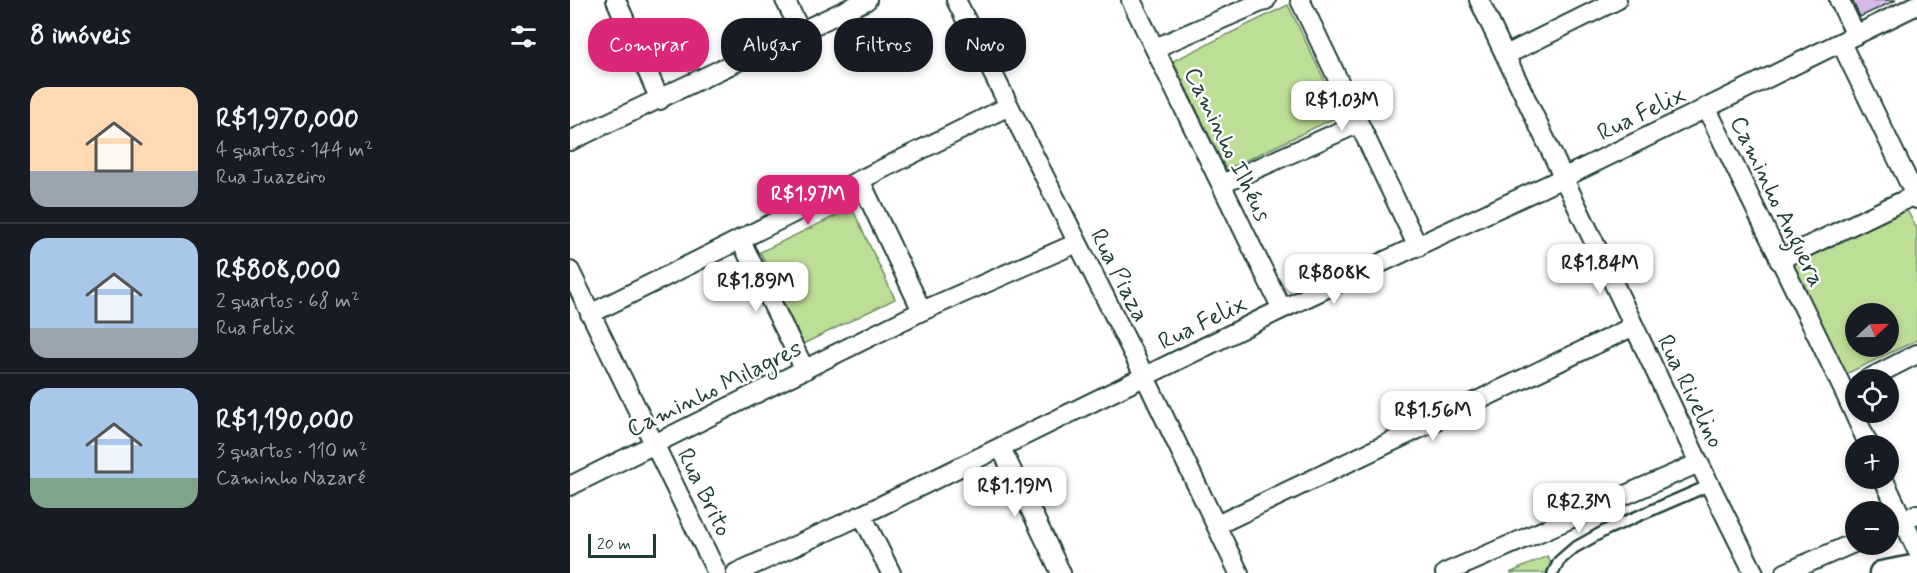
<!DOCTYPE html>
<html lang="pt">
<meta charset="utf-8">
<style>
body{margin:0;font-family:Mynerve,sans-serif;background:#20242c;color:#f1f3f6;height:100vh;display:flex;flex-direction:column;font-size:22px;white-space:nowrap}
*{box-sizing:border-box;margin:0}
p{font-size:20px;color:#9ea1a6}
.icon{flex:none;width:33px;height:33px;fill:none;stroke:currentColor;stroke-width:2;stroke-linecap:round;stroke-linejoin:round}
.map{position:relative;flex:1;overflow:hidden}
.drawer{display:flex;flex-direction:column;background:#171b24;width:570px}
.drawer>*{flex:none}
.hud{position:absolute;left:18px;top:18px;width:570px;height:54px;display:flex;gap:12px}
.needle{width:39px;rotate:68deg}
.buttons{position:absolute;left:1275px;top:303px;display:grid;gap:12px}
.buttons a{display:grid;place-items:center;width:54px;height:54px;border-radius:50%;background:#171b24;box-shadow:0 3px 9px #0003;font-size:30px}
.scale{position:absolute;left:18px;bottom:15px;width:68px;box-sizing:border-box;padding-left:6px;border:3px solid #1f3d34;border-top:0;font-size:16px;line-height:21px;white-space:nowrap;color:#1f3d34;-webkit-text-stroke:4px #fff;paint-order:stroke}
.price{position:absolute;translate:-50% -51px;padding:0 14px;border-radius:12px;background:#fff;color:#222;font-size:20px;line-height:39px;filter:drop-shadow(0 2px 3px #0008)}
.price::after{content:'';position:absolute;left:50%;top:36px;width:18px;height:14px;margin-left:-9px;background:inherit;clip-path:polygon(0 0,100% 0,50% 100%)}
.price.active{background:#db2777;color:#fff}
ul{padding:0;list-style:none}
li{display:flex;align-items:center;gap:18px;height:150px;padding:0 30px}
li+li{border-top:2px solid #363941}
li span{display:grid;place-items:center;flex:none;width:168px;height:120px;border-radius:18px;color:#555}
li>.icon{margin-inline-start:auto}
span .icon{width:72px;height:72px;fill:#fffc;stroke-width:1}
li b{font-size:26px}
h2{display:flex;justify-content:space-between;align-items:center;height:72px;padding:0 30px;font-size:26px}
.pill{padding:0 21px;border-radius:24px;background:#171b24;box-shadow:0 3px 9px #0003;font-size:21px;line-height:54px}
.pill.active{background:#db2777;color:#fff}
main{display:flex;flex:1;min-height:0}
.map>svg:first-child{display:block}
</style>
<main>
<section class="drawer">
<h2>8 imóveis<svg class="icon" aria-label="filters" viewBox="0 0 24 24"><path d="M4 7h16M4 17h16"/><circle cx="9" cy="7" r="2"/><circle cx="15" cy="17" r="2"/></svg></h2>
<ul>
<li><span style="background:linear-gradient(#ffd9b3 70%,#9aa5b1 0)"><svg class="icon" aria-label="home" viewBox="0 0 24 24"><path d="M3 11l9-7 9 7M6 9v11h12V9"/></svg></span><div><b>R$1,970,000</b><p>4 quartos · 144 m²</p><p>Rua Juazeiro</p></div></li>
<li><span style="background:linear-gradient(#a9c7e8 75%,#9aa5b1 0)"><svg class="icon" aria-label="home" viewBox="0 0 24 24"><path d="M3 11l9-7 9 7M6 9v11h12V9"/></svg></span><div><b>R$808,000</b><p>2 quartos · 68 m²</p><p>Rua Felix</p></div></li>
<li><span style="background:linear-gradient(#a9c7e8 75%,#7fa58c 0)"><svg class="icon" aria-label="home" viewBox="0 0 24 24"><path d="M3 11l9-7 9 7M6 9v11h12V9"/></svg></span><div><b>R$1,190,000</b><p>3 quartos · 110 m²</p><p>Caminho Nazaré</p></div></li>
</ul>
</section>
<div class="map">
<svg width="1347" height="573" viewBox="0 0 1347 573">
<rect width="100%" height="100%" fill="#fff"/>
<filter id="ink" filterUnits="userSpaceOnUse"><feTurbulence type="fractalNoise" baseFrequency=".0167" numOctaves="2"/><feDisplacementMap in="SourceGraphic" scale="12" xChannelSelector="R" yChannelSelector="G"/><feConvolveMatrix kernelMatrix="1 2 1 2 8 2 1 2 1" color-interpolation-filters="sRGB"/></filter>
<g filter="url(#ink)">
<path fill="#bdde97" stroke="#6e8e66" stroke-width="1.5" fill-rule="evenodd" d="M 718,5 L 771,115 L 656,170 L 603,61 Z
M 282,208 L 325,299 L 233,344 L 190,252 Z
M 1337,210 L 1347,229 L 1347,340 L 1276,374 L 1223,265 ZM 1286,314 L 1318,314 L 1318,346 L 1286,346 Z
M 977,556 L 987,573 L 940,573 Z"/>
<path fill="#d5b9e8" stroke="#1f3d34" stroke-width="1.5" d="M 1282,0 L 1326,0 L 1290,17 Z"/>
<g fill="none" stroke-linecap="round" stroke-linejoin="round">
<g stroke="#1f3d34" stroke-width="14">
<path id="service" d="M 983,573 L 989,561 L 1004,548 L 1038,529 L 1140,485"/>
</g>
<g stroke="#1f3d34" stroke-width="22">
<path id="minor" d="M 46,0 L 90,100
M 215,0 L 231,32
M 386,0 L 575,377 L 669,573
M 561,0 L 712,309
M 730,0 L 848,247
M 909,0 L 1129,463 L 1184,573
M 1269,0 L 1286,35
M 1271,43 L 1347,199
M 585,48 L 696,0
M 936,55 L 1047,0
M 1136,107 L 1274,391 L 1299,446
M 0,141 L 297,0
M 290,180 L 352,311
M 652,184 L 787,124
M 170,239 L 235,370
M 1209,260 L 1345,195
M 0,271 L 147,573
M 20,314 L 439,106
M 1296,380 L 1347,354
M 431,448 L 491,573
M 1313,478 L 1347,550
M 0,486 L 352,311 L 507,243
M 292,515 L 321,573
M 647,525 L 1064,326
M 1318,527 L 1347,514
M 166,573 L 292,515 L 712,309 L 995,177 L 1347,5
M 875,573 L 1129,463
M 1215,573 L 1286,542"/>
</g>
<g stroke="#1f3d34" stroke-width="27">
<path id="tertiary" d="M 1311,573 L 1347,566"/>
</g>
<use href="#service" stroke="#fff" stroke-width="9"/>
<use href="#minor" stroke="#fff" stroke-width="18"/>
<use href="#tertiary" stroke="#fff" stroke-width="22"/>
</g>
</g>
<g text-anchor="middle" stroke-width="5" stroke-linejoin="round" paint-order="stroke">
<g font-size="24" fill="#1f3d34" stroke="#fff">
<text transform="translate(1071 113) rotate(-26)" y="8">Rua Felix</text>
<text transform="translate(658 144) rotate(64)" y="8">Caminho Ilhéus</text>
<text transform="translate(1208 201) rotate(64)" y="8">Caminho Anguera</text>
<text transform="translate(550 275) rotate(63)" y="8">Rua Piaza</text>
<text transform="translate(632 322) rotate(-26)" y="8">Rua Felix</text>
<text transform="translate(144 388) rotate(-26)" y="8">Caminho Milagres</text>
<text transform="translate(1121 391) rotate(64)" y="8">Rua Rivelino</text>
<text transform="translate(135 492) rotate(64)" y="8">Rua Brito</text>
</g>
</g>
</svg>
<div class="buttons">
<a><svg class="needle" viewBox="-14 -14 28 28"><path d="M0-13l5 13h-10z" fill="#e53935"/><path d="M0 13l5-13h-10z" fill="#9ea1a6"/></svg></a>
<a><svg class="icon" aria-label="locate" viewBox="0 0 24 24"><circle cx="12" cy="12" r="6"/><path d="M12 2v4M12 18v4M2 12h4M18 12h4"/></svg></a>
<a>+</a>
<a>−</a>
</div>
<div class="scale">20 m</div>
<b class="price" style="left:772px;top:132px">R$1.03M</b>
<b class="price active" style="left:238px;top:226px">R$1.97M</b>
<b class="price" style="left:1030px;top:295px">R$1.84M</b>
<b class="price" style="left:764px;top:305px">R$808K</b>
<b class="price" style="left:186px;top:313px">R$1.89M</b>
<b class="price" style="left:863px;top:442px">R$1.56M</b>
<b class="price" style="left:445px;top:518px">R$1.19M</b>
<b class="price" style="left:1009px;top:534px">R$2.3M</b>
<div class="hud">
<a class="pill active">Comprar</a>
<a class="pill">Alugar</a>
<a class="pill">Filtros</a>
<a class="pill">Novo</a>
</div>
</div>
</main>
